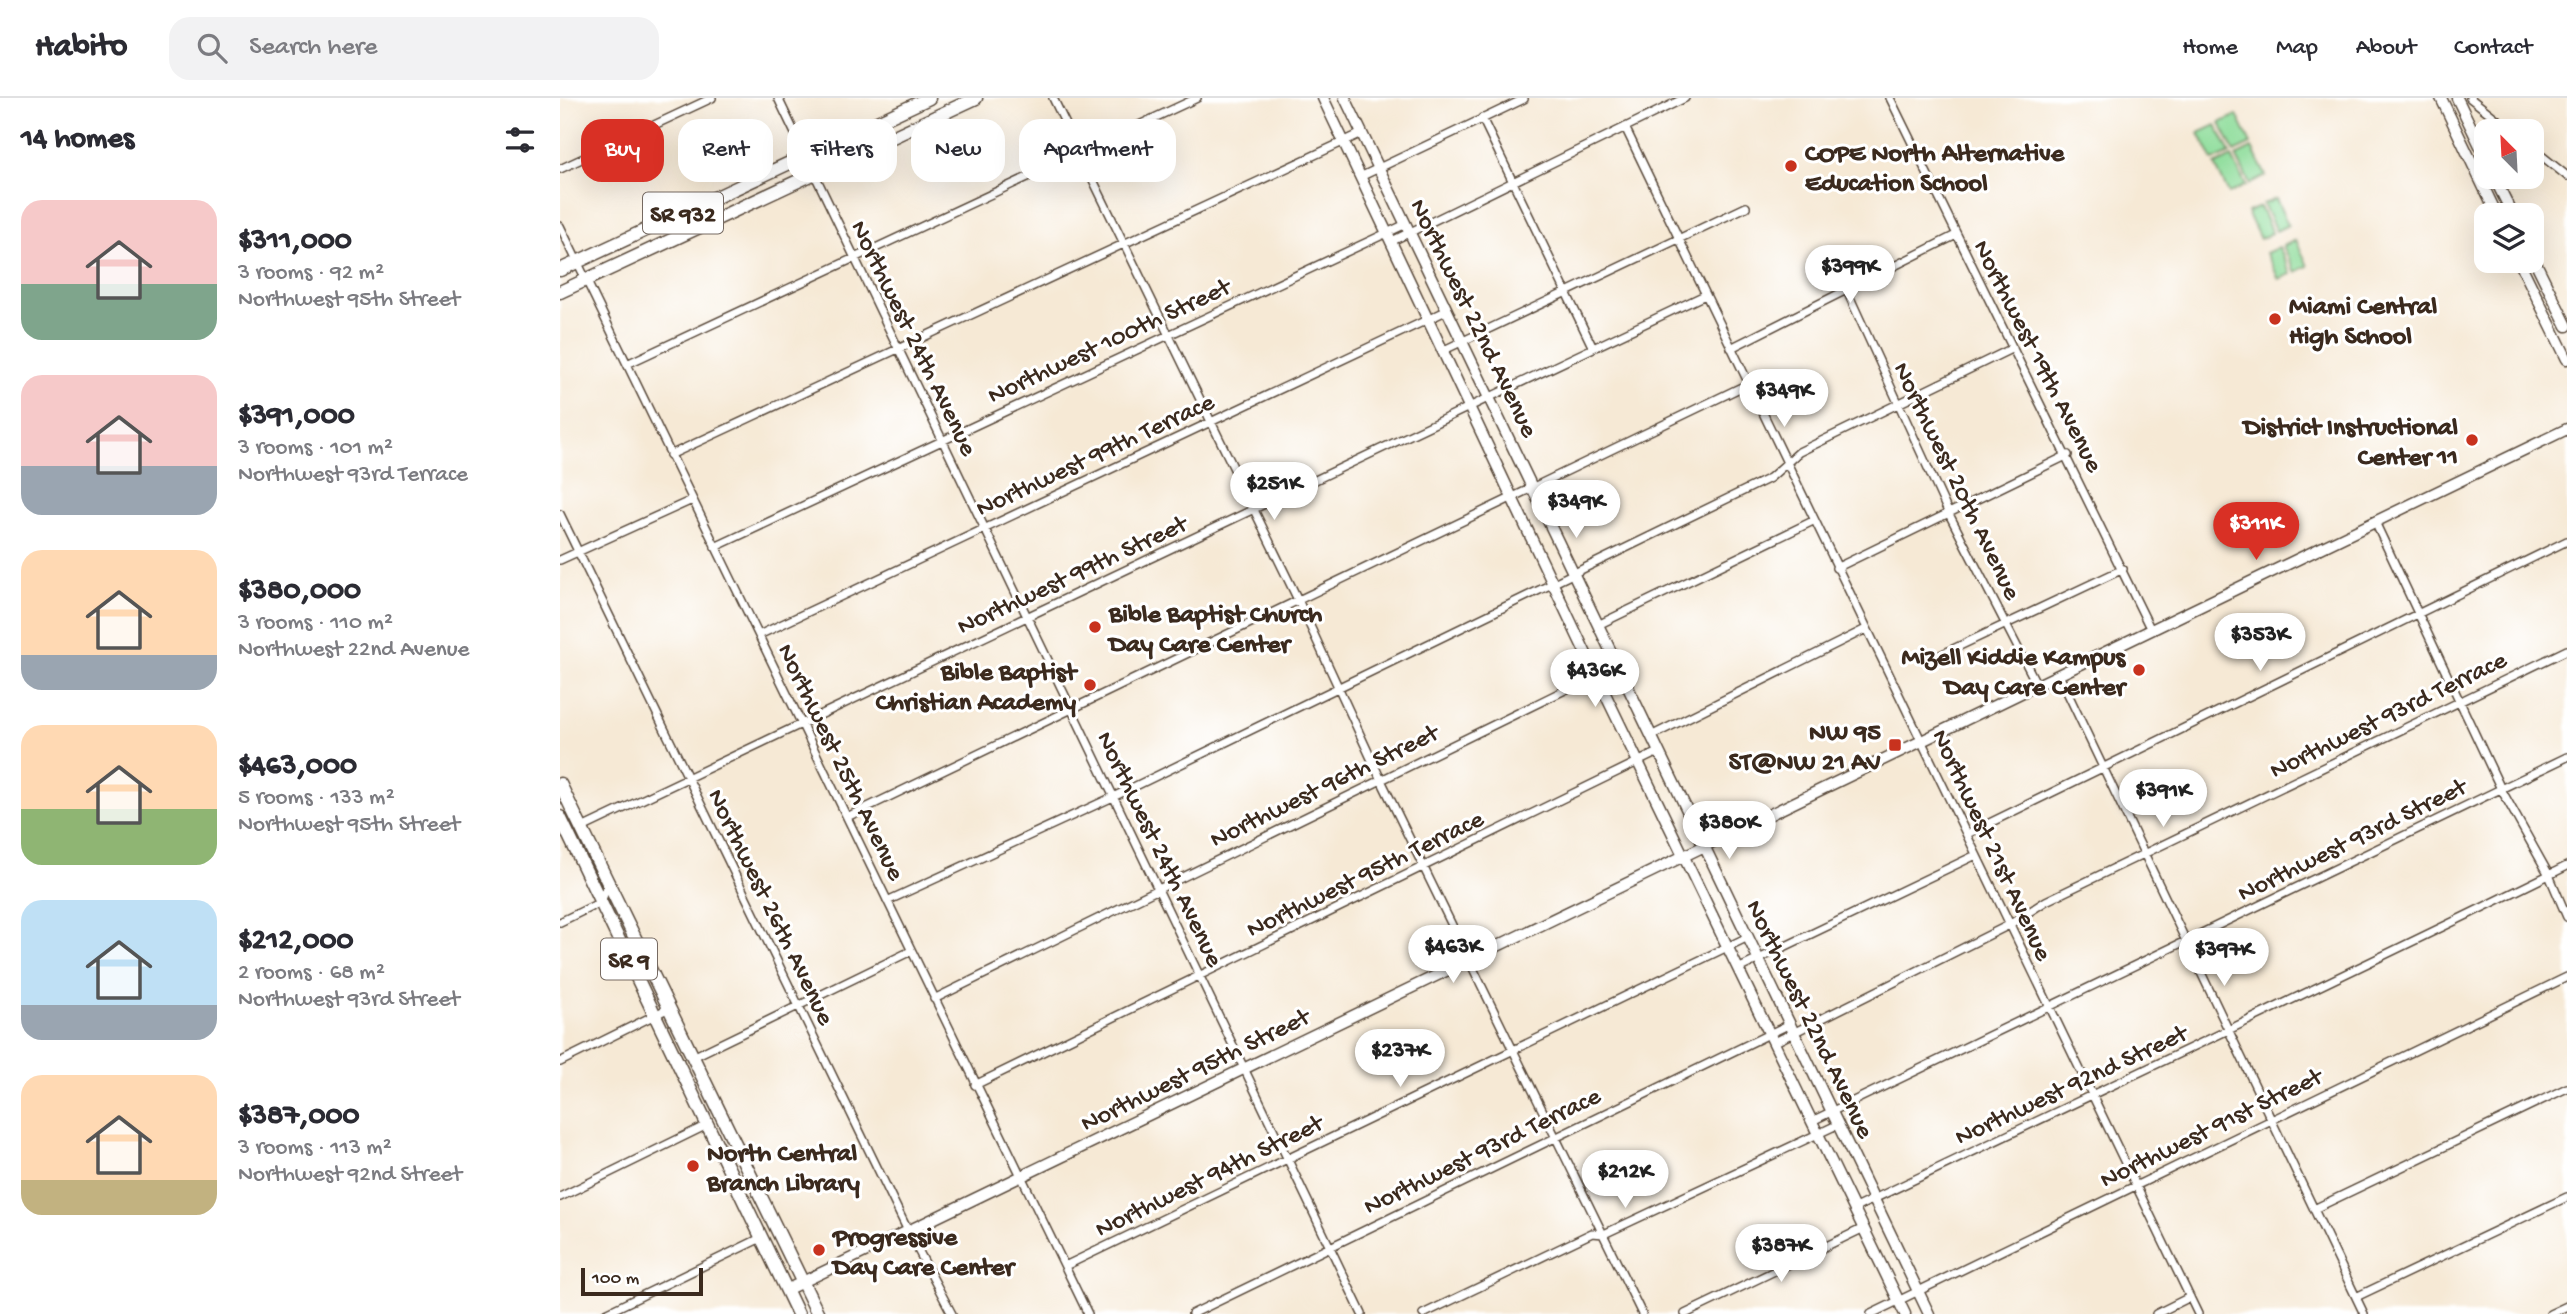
<!DOCTYPE html>
<meta charset="utf-8">
<style>
body{margin:0;font-family:"Gochi Hand",sans-serif;background:#f2f2f3;color:#2b2b33;height:100vh;display:flex;flex-direction:column;font-size:26px;white-space:nowrap}
*{box-sizing:border-box;margin:0}
p{font-size:23px;color:#7c7c81}
.icon{flex:none;width:38px;height:38px;fill:none;stroke:currentColor;stroke-width:2;stroke-linecap:round;stroke-linejoin:round}
.map{position:relative;flex:1;overflow:hidden}
.side{display:flex;flex-direction:column;background:#fff;width:560px}
.side>*{flex:none}
.guide{position:absolute;left:21px;top:21px;width:665px;height:63px;display:flex;gap:14px}
.needle{width:46px;rotate:336deg}
.controls{position:absolute;left:1914px;top:21px;display:grid;gap:14px}
.controls a{display:grid;place-items:center;width:70px;height:70px;border-radius:14px;background:#fff;box-shadow:0 7px 28px #0002;font-size:35px}
.scale{position:absolute;left:21px;bottom:18px;width:122px;box-sizing:border-box;padding-left:7px;border:4px solid #3b2a1e;border-top:0;font-size:19px;line-height:24px;white-space:nowrap;color:#3b2a1e;-webkit-text-stroke:5px #fff;paint-order:stroke}
.price{position:absolute;translate:-50% -60px;padding:0 16px;border-radius:24px;background:#fff;color:#222;font-size:23px;line-height:46px;filter:drop-shadow(0 2px 4px #0008)}
.price::after{content:'';position:absolute;left:50%;top:42px;width:21px;height:16px;margin-left:-10px;background:inherit;clip-path:polygon(0 0,100% 0,50% 100%)}
.price.current{background:#d93025;color:#fff}
ul{padding:0;list-style:none}
li{display:flex;align-items:center;gap:21px;height:175px;padding:0 21px}
li span{display:grid;place-items:center;flex:none;width:196px;height:140px;border-radius:21px;color:#555}
li>.icon{margin-inline-start:auto}
span .icon{width:84px;height:84px;fill:#fffc;stroke-width:1}
li b{font-size:30px}
h2{display:flex;justify-content:space-between;align-items:center;height:84px;padding:0 21px;font-size:30px}
.chip{padding:0 24px;border-radius:21px;background:#fff;box-shadow:0 7px 28px #0002;font-size:24px;line-height:63px}
.chip.current{background:#d93025;color:#fff}
header{display:flex;align-items:center;gap:42px;box-sizing:border-box;height:98px;padding:0 35px;background:#fff;border-bottom:2px solid #e1e1e2}
header strong{font-size:33px}
nav{display:flex;gap:38px;margin-inline-start:auto;font-size:24px}
.search{width:490px;height:63px;background:#f2f2f3;display:flex;align-items:center;gap:18px;box-sizing:border-box;padding:0 24px;border-radius:21px;color:#7c7c81;font-size:26px}
main{display:flex;flex:1;min-height:0}
.map>svg:first-child{display:block}
</style>
<header>
<strong>Habito</strong>
<div class="search"><svg class="icon" aria-label="search" viewBox="0 0 24 24"><circle cx="10" cy="10" r="6"/><path d="M15 15l6 6"/></svg>Search here</div>
<nav><a>Home</a><a>Map</a><a>About</a><a>Contact</a></nav>
</header>
<main>
<section class="side">
<h2>14 homes<svg class="icon" aria-label="filters" viewBox="0 0 24 24"><path d="M4 7h16M4 17h16"/><circle cx="9" cy="7" r="2"/><circle cx="15" cy="17" r="2"/></svg></h2>
<ul>
<li><span style="background:linear-gradient(#f6c9c9 60%,#7fa58c 0)"><svg class="icon" aria-label="home" viewBox="0 0 24 24"><path d="M3 11l9-7 9 7M6 9v11h12V9"/></svg></span><div><b>$311,000</b><p>3 rooms · 92 m²</p><p>Northwest 95th Street</p></div></li>
<li><span style="background:linear-gradient(#f6c9c9 65%,#9aa5b1 0)"><svg class="icon" aria-label="home" viewBox="0 0 24 24"><path d="M3 11l9-7 9 7M6 9v11h12V9"/></svg></span><div><b>$391,000</b><p>3 rooms · 101 m²</p><p>Northwest 93rd Terrace</p></div></li>
<li><span style="background:linear-gradient(#ffd9b3 75%,#9aa5b1 0)"><svg class="icon" aria-label="home" viewBox="0 0 24 24"><path d="M3 11l9-7 9 7M6 9v11h12V9"/></svg></span><div><b>$380,000</b><p>3 rooms · 110 m²</p><p>Northwest 22nd Avenue</p></div></li>
<li><span style="background:linear-gradient(#ffd9b3 60%,#8fb573 0)"><svg class="icon" aria-label="home" viewBox="0 0 24 24"><path d="M3 11l9-7 9 7M6 9v11h12V9"/></svg></span><div><b>$463,000</b><p>5 rooms · 133 m²</p><p>Northwest 95th Street</p></div></li>
<li><span style="background:linear-gradient(#bfe0f5 75%,#9aa5b1 0)"><svg class="icon" aria-label="home" viewBox="0 0 24 24"><path d="M3 11l9-7 9 7M6 9v11h12V9"/></svg></span><div><b>$212,000</b><p>2 rooms · 68 m²</p><p>Northwest 93rd Street</p></div></li>
<li><span style="background:linear-gradient(#ffd9b3 75%,#c2b280 0)"><svg class="icon" aria-label="home" viewBox="0 0 24 24"><path d="M3 11l9-7 9 7M6 9v11h12V9"/></svg></span><div><b>$387,000</b><p>3 rooms · 113 m²</p><p>Northwest 92nd Street</p></div></li>
</ul>
</section>
<div class="map">
<svg width="2007" height="1216" viewBox="0 0 2007 1216">
<rect width="100%" height="100%" fill="#fff"/>
<filter id="ink" filterUnits="userSpaceOnUse"><feTurbulence type="fractalNoise" baseFrequency=".0143" numOctaves="2"/><feDisplacementMap in="SourceGraphic" scale="14" xChannelSelector="R" yChannelSelector="G"/><feConvolveMatrix kernelMatrix="1 2 1 2 8 2 1 2 1" color-interpolation-filters="sRGB"/></filter>
<filter id="wash" filterUnits="userSpaceOnUse"><feTurbulence type="fractalNoise" baseFrequency=".00686" numOctaves="4" result="noise"/><feDisplacementMap in="SourceGraphic" scale="28" xChannelSelector="R" yChannelSelector="G"/><feGaussianBlur stdDeviation="1.57" result="paint"/><feColorMatrix in="noise" values="0 0 0 0 0 0 0 0 0 0 0 0 0 0 0 0 0 1.4 0 .05"/><feComposite in="paint" operator="in"/></filter>
<g filter="url(#wash)">
<rect width="100%" height="100%" fill="#f6e9d5"/>
<path fill="#8fdd9b" stroke="#65845c" stroke-width="2" d="M 1677,17 L 1691,46 L 1674,54 L 1660,25 Z
M 1656,27 L 1670,55 L 1653,63 L 1639,35 Z
M 1692,50 L 1706,78 L 1690,86 L 1676,58 Z
M 1672,59 L 1686,87 L 1669,96 L 1655,67 Z
M 1716,101 L 1728,127 L 1716,133 L 1703,106 Z
M 1700,109 L 1712,135 L 1700,141 L 1687,114 Z
M 1736,142 L 1748,168 L 1736,174 L 1723,148 Z
M 1719,149 L 1731,176 L 1719,181 L 1706,155 Z"/>
</g>
<g filter="url(#ink)">
<g fill="none" stroke-linecap="round" stroke-linejoin="round">
<g stroke="#574739" stroke-width="10">
<path id="minor" d="M 218,0 L 802,1216
M 493,0 L 739,504 L 821,682 L 1082,1216
M 1330,0 L 1591,532
M 1910,0 L 1952,33
M 922,20 L 1033,250
M 1065,29 L 1638,1216
M 1972,50 L 2007,78
M 0,71 L 152,0
M 800,79 L 964,1
M 0,128 L 528,1216
M 830,144 L 1125,0
M 1287,193 L 1389,416 L 1477,587
M 1171,250 L 1396,137
M 882,253 L 1186,109
M 67,266 L 637,0
M 110,357 L 802,35
M 0,416 L 348,1133 L 392,1216
M 1815,424 L 1941,691 L 1989,777 L 2007,819
M 155,449 L 846,126
M 0,462 L 132,402
M 1276,470 L 1508,357
M 1040,526 L 1253,423
M 199,537 L 888,212
M 1374,560 L 1563,471
M 1499,577 L 1804,1216
M 1091,638 L 1306,531
M 287,719 L 1188,286
M 20,731 L 1145,197
M 1407,736 L 2007,443
M 327,803 L 553,699 L 1210,380 L 1239,354 L 1453,250
M 0,824 L 41,804 L 48,786
M 1180,870 L 1416,757
M 374,901 L 1058,566
M 1215,944 L 1449,827 L 1486,803 L 2007,552
M 133,959 L 351,853
M 0,964 L 109,910
M 415,987 L 1098,654
M 1252,1023 L 2007,659
M 0,1099 L 147,1027
M 1295,1110 C 1532,996 1771,885 2007,768
M 1754,1111 L 2007,990
M 505,1168 L 1188,839
M 1796,1199 L 2007,1099
M 44,1216 L 201,1140
M 632,1216 L 1230,926
M 863,1216 L 1032,1135 L 1044,1136 L 1279,1026
M 1125,1216 L 1304,1130
M 1311,1216 L 2007,879
M 1596,1216 L 1630,1199
M 1990,1216 L 2007,1208"/>
</g>
<g stroke="#574739" stroke-width="13">
<path id="secondary" d="M 763,0 L 1036,577 L 1345,1216
M 785,0 L 1369,1216
M 1881,0 L 1937,117
M 1897,0 L 1927,62
M 1934,79 L 1953,117
M 1972,157 L 2007,228
M 1959,163 L 2007,261
M 226,1192 L 2007,331"/>
</g>
<g stroke="#574739" stroke-width="15">
<path id="primary" d="M 0,172 L 369,0
M 0,194 L 416,0
M 0,686 L 258,1216
M 0,719 L 238,1216"/>
</g>
<use href="#minor" stroke="#fff" stroke-width="7"/>
<use href="#secondary" stroke="#fff" stroke-width="10"/>
<use href="#primary" stroke="#fff" stroke-width="12"/>
</g>
</g>
<g fill="#c8321e" stroke="#fff" stroke-width="2.5">
<circle cx="1231" cy="68" r="7"/>
<circle cx="1715" cy="221" r="7"/>
<circle cx="1912" cy="342" r="7"/>
<circle cx="535" cy="529" r="7"/>
<circle cx="1579" cy="572" r="7"/>
<circle cx="530" cy="587" r="7"/>
<rect x="1328" y="640" width="14" height="14" rx="3.5"/>
<circle cx="133" cy="1068" r="7"/>
<circle cx="259" cy="1152" r="7"/>
</g>
<g text-anchor="middle" stroke-width="6" stroke-linejoin="round" paint-order="stroke">
<g fill="#fff" stroke="#766a62" stroke-width="2">
<rect x="83" y="94.5" width="80" height="41" rx="5"/>
<rect x="41" y="840.5" width="56" height="41" rx="5"/>
</g>
<g font-size="24" font-weight="bold" fill="#3b2a1e">
<text x="123" y="123">SR 932</text>
<text x="69" y="869">SR 9</text>
</g>
<g font-size="26" font-weight="bold" fill="#3b2a1e" stroke="#fff" text-anchor="start">
<text x="1245" y="62">COPE North Alternative<tspan x="1245" dy="30">Education School</tspan></text>
<text x="1729" y="215">Miami Central<tspan x="1729" dy="30">High School</tspan></text>
<text x="1898" y="336" text-anchor="end">District Instructional<tspan x="1898" dy="30">Center 11</tspan></text>
<text x="549" y="523">Bible Baptist Church<tspan x="549" dy="30">Day Care Center</tspan></text>
<text x="1565" y="566" text-anchor="end">Mizell Kiddie Kampus<tspan x="1565" dy="30">Day Care Center</tspan></text>
<text x="516" y="581" text-anchor="end">Bible Baptist<tspan x="516" dy="30">Christian Academy</tspan></text>
<text x="1321" y="641" text-anchor="end">NW 95<tspan x="1321" dy="30">ST@NW 21 AV</tspan></text>
<text x="147" y="1062">North Central<tspan x="147" dy="30">Branch Library</tspan></text>
<text x="273" y="1146">Progressive<tspan x="273" dy="30">Day Care Center</tspan></text>
</g>
<g font-size="26" fill="#3b2a1e" stroke="#fff">
<text transform="translate(916 219) rotate(64)" y="9">Northwest 22nd Avenue</text>
<text transform="translate(356 239) rotate(64)" y="9">Northwest 24th Avenue</text>
<text transform="translate(548 241) rotate(-25)" y="9">Northwest 100th Street</text>
<text transform="translate(1480 257) rotate(63)" y="9">Northwest 19th Avenue</text>
<text transform="translate(534 355) rotate(-25)" y="9">Northwest 99th Terrace</text>
<text transform="translate(1399 382) rotate(64)" y="9">Northwest 20th Avenue</text>
<text transform="translate(511 475) rotate(-25)" y="9">Northwest 99th Street</text>
<text transform="translate(1827 615) rotate(-26)" y="9">Northwest 93rd Terrace</text>
<text transform="translate(283 663) rotate(64)" y="9">Northwest 25th Avenue</text>
<text transform="translate(763 686) rotate(-26)" y="9">Northwest 96th Street</text>
<text transform="translate(1791 740) rotate(-26)" y="9">Northwest 93rd Street</text>
<text transform="translate(1434 746) rotate(65)" y="9">Northwest 21st Avenue</text>
<text transform="translate(602 750) rotate(64)" y="9">Northwest 24th Avenue</text>
<text transform="translate(804 774) rotate(-26)" y="9">Northwest 95th Terrace</text>
<text transform="translate(213 808) rotate(64)" y="9">Northwest 26th Avenue</text>
<text transform="translate(1252 920) rotate(64)" y="9">Northwest 22nd Avenue</text>
<text transform="translate(634 970) rotate(-26)" y="9">Northwest 95th Street</text>
<text transform="translate(1510 985) rotate(-25)" y="9">Northwest 92nd Street</text>
<text transform="translate(1650 1028) rotate(-26)" y="9">Northwest 91st Street</text>
<text transform="translate(921 1051) rotate(-26)" y="9">Northwest 93rd Terrace</text>
<text transform="translate(648 1076) rotate(-26)" y="9">Northwest 94th Street</text>
</g>
</g>
</svg>
<div class="controls">
<a><svg class="needle" viewBox="-14 -14 28 28"><path d="M0-13l5 13h-10z" fill="#e53935"/><path d="M0 13l5-13h-10z" fill="#7c7c81"/></svg></a>
<a><svg class="icon" aria-label="layers" viewBox="0 0 24 24"><path d="M12 4l9 5-9 5-9-5zM3 14l9 5 9-5"/></svg></a>
</div>
<div class="scale">100 m</div>
<b class="price" style="left:1290px;top:207px">$399K</b>
<b class="price" style="left:1224px;top:331px">$349K</b>
<b class="price" style="left:714px;top:424px">$251K</b>
<b class="price" style="left:1016px;top:442px">$349K</b>
<b class="price current" style="left:1696px;top:464px">$311K</b>
<b class="price" style="left:1700px;top:575px">$353K</b>
<b class="price" style="left:1035px;top:611px">$436K</b>
<b class="price" style="left:1603px;top:731px">$391K</b>
<b class="price" style="left:1169px;top:763px">$380K</b>
<b class="price" style="left:893px;top:887px">$463K</b>
<b class="price" style="left:1664px;top:890px">$397K</b>
<b class="price" style="left:840px;top:991px">$237K</b>
<b class="price" style="left:1065px;top:1112px">$212K</b>
<b class="price" style="left:1221px;top:1186px">$387K</b>
<div class="guide">
<a class="chip current">Buy</a>
<a class="chip">Rent</a>
<a class="chip">Filters</a>
<a class="chip">New</a>
<a class="chip">Apartment</a>
</div>
</div>
</main>
